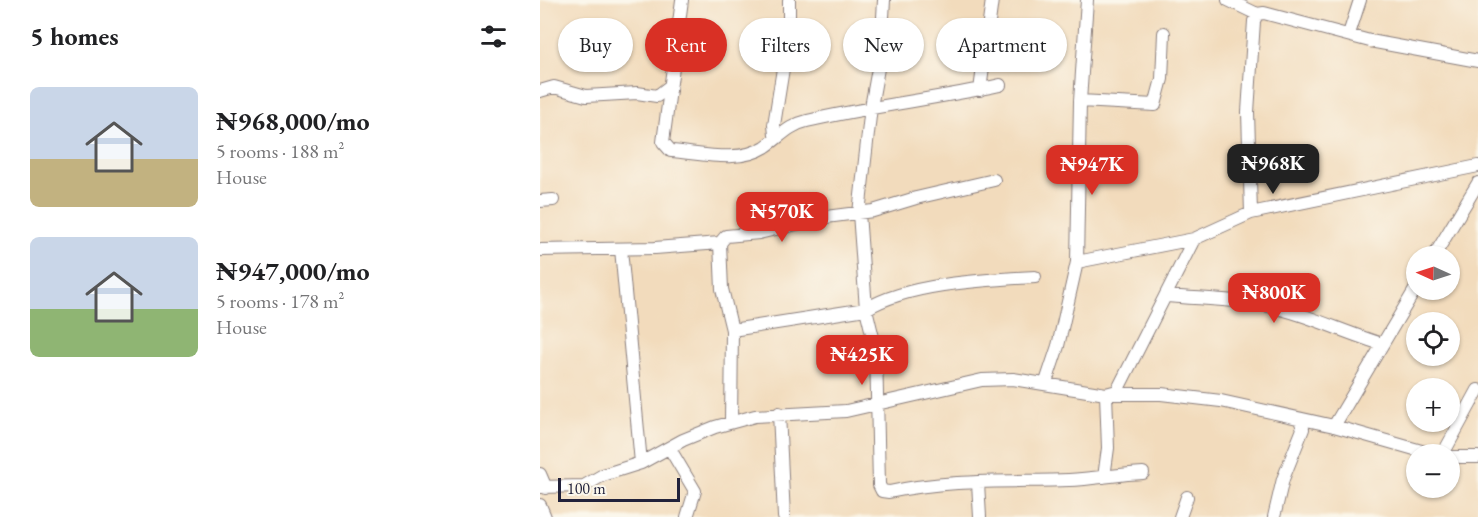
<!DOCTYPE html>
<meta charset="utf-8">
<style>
body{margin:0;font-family:"EB Garamond",serif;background:#f2f2f2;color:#202124;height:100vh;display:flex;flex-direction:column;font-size:22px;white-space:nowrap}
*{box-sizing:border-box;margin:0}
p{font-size:20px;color:#757577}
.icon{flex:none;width:33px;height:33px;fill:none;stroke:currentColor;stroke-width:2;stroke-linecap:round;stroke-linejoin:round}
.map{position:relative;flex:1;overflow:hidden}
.panel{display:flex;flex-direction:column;background:#fff;width:540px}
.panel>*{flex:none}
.banner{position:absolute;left:18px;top:18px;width:570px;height:54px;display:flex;gap:12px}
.needle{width:39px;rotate:273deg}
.buttons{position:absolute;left:866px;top:246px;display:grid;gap:12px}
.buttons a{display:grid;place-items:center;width:54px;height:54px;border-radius:50%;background:#fff;box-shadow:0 2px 4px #0004;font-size:30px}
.scale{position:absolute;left:18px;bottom:15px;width:122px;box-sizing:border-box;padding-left:6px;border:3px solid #22223b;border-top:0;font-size:16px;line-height:21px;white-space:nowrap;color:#22223b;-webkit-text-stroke:4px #fbf7ec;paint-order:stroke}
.price{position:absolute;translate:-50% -51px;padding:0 14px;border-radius:12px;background:#d93025;color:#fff;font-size:20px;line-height:39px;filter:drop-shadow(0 2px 3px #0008)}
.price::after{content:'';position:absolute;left:50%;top:36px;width:18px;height:14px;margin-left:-9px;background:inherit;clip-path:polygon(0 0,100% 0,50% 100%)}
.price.current{background:#222;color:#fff}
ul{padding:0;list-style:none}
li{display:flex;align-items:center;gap:18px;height:150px;padding:0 30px}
li span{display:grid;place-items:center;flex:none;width:168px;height:120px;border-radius:9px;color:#555}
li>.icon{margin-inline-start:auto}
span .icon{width:72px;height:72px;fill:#fffc;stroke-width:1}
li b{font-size:26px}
h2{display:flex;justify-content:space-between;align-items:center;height:72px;padding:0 30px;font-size:26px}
.chip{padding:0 21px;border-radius:27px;background:#fff;box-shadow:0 2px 4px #0004;font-size:21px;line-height:54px}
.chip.current{background:#d93025;color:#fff}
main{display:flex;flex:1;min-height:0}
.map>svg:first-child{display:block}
</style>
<main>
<section class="panel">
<h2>5 homes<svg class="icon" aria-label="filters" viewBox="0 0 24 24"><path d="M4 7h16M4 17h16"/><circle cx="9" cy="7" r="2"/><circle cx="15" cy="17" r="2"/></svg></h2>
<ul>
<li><span style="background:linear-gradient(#c9d6e8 60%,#c2b280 0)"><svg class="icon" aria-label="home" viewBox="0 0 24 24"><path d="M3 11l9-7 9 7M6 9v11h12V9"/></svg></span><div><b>₦968,000/mo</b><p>5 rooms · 188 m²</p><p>House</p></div></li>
<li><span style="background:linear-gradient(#c9d6e8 60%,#8fb573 0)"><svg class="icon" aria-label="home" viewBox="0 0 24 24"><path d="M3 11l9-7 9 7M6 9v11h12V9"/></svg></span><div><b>₦947,000/mo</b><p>5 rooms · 178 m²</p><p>House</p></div></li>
</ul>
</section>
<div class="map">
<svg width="938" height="517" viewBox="0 0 938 517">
<rect width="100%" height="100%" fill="#fbf7ec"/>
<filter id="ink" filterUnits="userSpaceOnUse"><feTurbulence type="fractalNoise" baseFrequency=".0167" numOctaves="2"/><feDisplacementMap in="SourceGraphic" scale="12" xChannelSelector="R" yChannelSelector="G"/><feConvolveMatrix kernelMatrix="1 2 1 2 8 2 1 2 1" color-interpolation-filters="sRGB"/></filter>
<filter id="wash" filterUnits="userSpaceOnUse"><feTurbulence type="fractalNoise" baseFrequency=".008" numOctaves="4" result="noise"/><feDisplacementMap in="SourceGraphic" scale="24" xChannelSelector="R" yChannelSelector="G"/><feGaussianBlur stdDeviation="1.35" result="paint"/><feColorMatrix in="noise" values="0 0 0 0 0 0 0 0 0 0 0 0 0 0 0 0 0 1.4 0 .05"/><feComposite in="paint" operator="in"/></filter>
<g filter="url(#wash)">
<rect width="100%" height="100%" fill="#f2dbbc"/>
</g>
<g filter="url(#ink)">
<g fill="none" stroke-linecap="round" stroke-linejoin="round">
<g stroke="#8a7e7c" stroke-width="14">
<path id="minor" d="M 142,0 L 123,142 L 131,151 C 160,153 198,164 225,147 C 240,137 249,125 267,121 C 331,106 396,99 460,85
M 344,0 L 341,52 L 331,107 L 319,213 L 326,309 L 336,350 L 339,485 L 342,491 L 349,492 C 408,479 470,482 529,480 C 554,479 578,474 603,473
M 688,0 L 717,14
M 809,34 L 820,0
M 440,90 L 452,0
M 0,91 L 14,87 L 46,96 L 97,93 L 117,96 L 130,86
M 540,101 L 615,105 L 622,79 L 624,33
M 238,136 L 235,135 L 234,125 L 249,31 L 249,0
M 0,201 L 13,200
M 711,213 L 708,112 L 714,21 L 717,14 L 724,13 L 830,41 L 938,61
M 81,249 L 101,463
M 0,250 L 115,248 L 180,243
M 894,256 L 938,183
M 537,262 L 654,239 L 711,213 L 938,166
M 627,296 C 659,299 692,299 724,305 C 765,313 802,332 842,344
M 192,330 L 326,309 C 369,283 445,280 495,277
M 506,382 L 518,346 L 537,262 L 540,101 L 547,0
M 239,413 L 244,517
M 191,422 L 192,330 L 182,289 L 180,243 L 186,236 L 219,233 L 286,217 L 333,211 L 376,198 L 454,180
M 794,426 L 876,288
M 130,449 L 155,491 L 147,517
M 903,454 L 938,390
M 909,457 L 938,457
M 0,474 L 6,488
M 564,477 L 568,448 L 566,394 L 577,391 L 654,239
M 438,483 L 440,517
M 0,487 L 44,486 L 63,475 L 101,463 L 143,440 L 175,427 L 215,416 L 306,411 L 442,380 L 473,379 L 566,394 L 621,394 L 681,401 L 794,426 L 892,454
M 0,505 L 5,517
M 640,517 L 647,497
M 734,517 L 743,479 L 763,429 L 760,419"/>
</g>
<use href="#minor" stroke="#fff" stroke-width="12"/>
</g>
</g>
</svg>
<div class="buttons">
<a><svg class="needle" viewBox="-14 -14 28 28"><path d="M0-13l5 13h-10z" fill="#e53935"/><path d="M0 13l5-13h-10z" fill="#757577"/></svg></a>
<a><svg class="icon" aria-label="locate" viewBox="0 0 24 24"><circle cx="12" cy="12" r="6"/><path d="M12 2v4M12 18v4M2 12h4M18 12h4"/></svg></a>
<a>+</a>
<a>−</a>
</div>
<div class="scale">100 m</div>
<b class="price current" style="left:733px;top:195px">₦968K</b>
<b class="price" style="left:552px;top:196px">₦947K</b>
<b class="price" style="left:242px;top:243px">₦570K</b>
<b class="price" style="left:734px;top:324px">₦800K</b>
<b class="price" style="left:322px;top:386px">₦425K</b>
<div class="banner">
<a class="chip">Buy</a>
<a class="chip current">Rent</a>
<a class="chip">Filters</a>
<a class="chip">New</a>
<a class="chip">Apartment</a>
</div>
</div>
</main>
